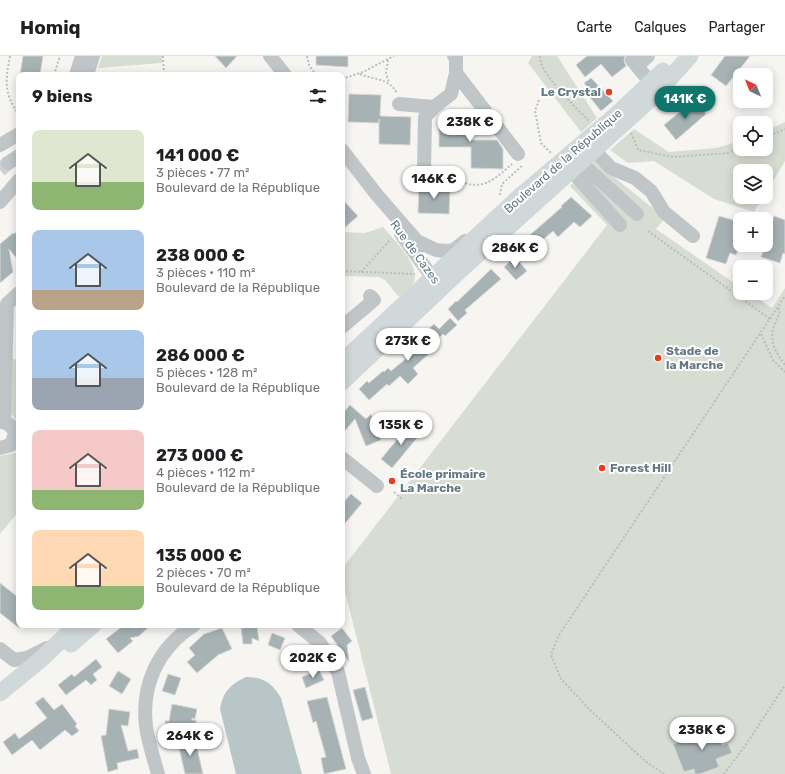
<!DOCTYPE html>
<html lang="fr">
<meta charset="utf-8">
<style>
body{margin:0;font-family:Rubik,sans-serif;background:#f2f2f2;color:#202124;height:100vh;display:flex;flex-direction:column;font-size:15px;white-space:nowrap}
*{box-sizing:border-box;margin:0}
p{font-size:13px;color:#757577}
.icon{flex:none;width:22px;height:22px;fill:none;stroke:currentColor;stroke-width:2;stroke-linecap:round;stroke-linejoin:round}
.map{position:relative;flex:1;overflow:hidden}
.panel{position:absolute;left:16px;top:16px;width:329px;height:556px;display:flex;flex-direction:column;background:#fff;border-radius:8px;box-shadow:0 2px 10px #0003}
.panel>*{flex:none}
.needle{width:26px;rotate:317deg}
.tools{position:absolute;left:733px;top:12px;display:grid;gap:8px}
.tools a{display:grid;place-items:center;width:40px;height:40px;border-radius:8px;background:#fff;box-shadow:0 2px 10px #0003;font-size:20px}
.price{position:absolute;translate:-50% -34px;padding:0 9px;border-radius:14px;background:#fff;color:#222;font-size:13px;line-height:26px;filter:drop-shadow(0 1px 2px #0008)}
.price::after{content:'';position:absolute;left:50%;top:24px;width:12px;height:9px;margin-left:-6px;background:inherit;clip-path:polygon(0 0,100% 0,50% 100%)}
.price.active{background:#0f766e;color:#fff}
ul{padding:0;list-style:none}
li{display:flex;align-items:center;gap:12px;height:100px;padding:0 16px}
li span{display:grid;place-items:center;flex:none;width:112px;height:80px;border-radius:8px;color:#555}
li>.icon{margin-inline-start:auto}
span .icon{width:48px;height:48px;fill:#fffc;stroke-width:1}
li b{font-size:17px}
h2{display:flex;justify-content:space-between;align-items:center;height:48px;padding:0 16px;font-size:17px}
header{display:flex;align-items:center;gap:24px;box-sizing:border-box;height:56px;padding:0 20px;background:#fff;border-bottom:1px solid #e0e0e0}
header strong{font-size:19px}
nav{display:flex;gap:22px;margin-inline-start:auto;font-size:14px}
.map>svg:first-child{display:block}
</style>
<header>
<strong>Homiq</strong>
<nav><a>Carte</a><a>Calques</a><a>Partager</a></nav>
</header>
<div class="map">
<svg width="785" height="718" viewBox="0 0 785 718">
<rect width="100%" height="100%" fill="#f6f5f2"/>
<path fill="#d7ddd3" d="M 102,0 L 162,0 L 162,7 L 98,12 Z
M 532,0 L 557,0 L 597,62 L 581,76 L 528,7 Z
M 785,66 L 785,105 L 766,137 L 766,115 L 740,115 L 740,141 L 763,141 L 754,156 L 714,143 L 654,105 L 628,107 L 610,94 L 634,73 L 669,96 L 716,92 L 740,85 L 740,93 L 766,93 L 766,75 Z
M 594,105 L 665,162 L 656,173 L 740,231 L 740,237 L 749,237 L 772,252 L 785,232 L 785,718 L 391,718 L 342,523 L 342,513 L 607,169 L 570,130 Z
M 383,171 C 394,184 422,210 413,228 C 410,233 403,237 399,241 L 385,224 L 378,221 L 342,220 L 342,176 L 365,177 Z
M 12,303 L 19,304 L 19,367 L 9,356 Z
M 19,396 L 19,455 L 0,478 L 0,400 Z"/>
<path fill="#b8c6c9" d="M 246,621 C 264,621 272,627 281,642 L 302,718 L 236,718 L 220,653 C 223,635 231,628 246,621 Z"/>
<path fill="#a7b2b5" stroke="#d7d7d5" d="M 23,0 L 43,0 L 40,19 L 20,19 Z
M 215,0 L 237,0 L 226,12 Z
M 316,0 L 348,0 L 348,11 L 316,9 Z
M 587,0 L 625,0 L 624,5 L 626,10 L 612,21 L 601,8 L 585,21 L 576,9 Z
M 725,0 L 750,0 L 726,30 L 711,19 Z
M 591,22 L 613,45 L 601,55 L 588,39 L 591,36 L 584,27 Z
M 349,38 L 381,39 L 380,60 L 411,61 L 410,89 L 379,88 L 379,63 L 379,67 L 348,66 Z
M 694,44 L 706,58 L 676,84 L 664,69 Z
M 439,62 L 471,62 L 471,84 L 497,84 L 503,93 L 503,113 L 471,112 L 471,91 L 439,91 Z
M 419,129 L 450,130 L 449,158 L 418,157 Z
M 571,141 L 592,160 L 580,171 L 574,166 L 558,181 L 553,175 L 538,188 L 530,179 L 562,151 L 561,150 Z
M 342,143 L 358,160 L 342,174 Z
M 719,160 L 740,166 L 738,178 L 740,179 L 740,189 L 736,199 L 730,197 L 726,208 L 706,202 Z
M 774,160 L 785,164 L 785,198 L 783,197 L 780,207 L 761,201 L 766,189 L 766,180 L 768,180 Z
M 19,174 L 19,205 L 9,193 L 13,216 L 0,227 L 0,188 L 13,177 L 14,178 Z
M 515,201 L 527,215 L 516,224 L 504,211 Z
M 491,213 L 501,223 L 465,254 L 467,257 L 458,265 L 448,253 L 456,245 L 457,246 Z
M 450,262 L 457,269 L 445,280 L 443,278 L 429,291 L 432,295 L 413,312 L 418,318 L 408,328 L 400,320 L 389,330 L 387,328 L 369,344 L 359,333 L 367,325 L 369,327 L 383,315 L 384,316 L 388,312 L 391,315 L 408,301 L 406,298 L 427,279 L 425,276 L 434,268 L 439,273 Z
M 350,349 L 366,363 L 371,358 L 381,384 L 366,390 L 355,363 L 342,378 L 342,358 Z
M 410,368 L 421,377 L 392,412 L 381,403 Z
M 351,438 L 362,447 L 342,471 L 342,448 Z
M 0,527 L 19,542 L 19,572 L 0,557 Z
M 124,569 L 151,569 L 139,580 L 130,582 L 133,585 L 118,597 L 106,583 Z
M 257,570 L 259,585 L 252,582 L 252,588 L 243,588 L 241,572 Z
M 222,572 L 232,593 L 218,599 L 197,617 L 187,606 L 195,599 L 189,592 L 204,578 Z
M 342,572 L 352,585 L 347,589 L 349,606 L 331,580 Z
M 272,577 L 285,582 L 280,594 L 268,589 Z
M 299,589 L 311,602 L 295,614 L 286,604 Z
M 96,603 L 102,611 L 93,618 L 97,624 L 91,629 L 86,624 L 66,639 L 58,629 L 72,618 L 74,621 Z
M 319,614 L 324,624 L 306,632 L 302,621 Z
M 118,615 L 131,623 L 122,638 L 109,630 Z
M 168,618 L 181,622 L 175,639 L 162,635 Z
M 365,631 L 373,662 L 362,665 L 353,634 Z
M 43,641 L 54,654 L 62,648 L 77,668 L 75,670 L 79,675 L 72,680 L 65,674 L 40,694 L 32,684 L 12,699 L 3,686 L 15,677 L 19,683 L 47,662 L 35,647 Z
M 327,641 L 346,713 L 324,718 L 321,702 L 326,701 L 316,665 L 313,667 L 307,645 Z
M 172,648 L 197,653 L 195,663 L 192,662 L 192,664 L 196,664 L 196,667 L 180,669 L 182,679 L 168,681 L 165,665 L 169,665 Z
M 109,653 L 130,656 L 128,670 L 121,669 L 128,695 L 137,693 L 139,702 L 117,707 L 118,713 L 108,716 L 101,680 L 106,679 Z
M 707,667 L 710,674 L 715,672 L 722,689 L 728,687 L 732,697 L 716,703 L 719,711 L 700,718 L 695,718 L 694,713 L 684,716 L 673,688 L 698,679 L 695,672 Z
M 195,683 L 203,718 L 185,718 L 178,687 Z"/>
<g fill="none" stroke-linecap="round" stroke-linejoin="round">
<path stroke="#cad0d1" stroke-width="14" stroke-dasharray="14 7" stroke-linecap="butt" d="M 0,114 L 8,107"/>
<path stroke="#babec0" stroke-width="2" stroke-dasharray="2 2" stroke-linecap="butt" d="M 10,0 C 5,26 4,37 19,59
M 163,0 L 164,19
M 307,0 L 309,9 L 316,19
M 540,0 C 538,16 577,53 589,65
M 388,4 L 386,17 L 389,27
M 360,18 C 374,24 389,22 397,37
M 54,19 L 60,0
M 342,23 L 363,16 L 394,0
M 539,44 L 535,55 L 541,87 L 551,97
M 631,77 L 638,94 L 673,101 L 728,97 L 740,92
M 766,81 L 785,73
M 435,117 C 447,118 454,123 465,127 C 485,134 498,120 512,108
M 500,139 L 502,128 L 523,109
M 648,175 L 770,263
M 342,215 L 415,218
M 361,216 L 391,183
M 778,252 L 780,255 C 779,260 777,263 775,267 C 768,284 775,295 785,309
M 761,278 L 773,304 L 785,316
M 394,436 L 402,443
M 664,718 L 645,705 L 589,653 L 561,623 L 551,599 L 559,579 L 785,240
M 724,718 L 745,690 L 785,629"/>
<path stroke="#c0c6c8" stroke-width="14" d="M 270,0 L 285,19
M 454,0 L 456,2 L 456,17 L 518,98
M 632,4 L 651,27
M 637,10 L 648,0
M 76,19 L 82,0
M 87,19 L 93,0
M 399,48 L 434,51 L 451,38 L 456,17
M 0,89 L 19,78
M 342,94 L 377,139 L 417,185 L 436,194 L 447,195 L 454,194 L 465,185
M 594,94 L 611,112 L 635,122 L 651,135 L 664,156 L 693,180
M 580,106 L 637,158
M 8,107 L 19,100
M 571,114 L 620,169
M 424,116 L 425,61 L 434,51
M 0,146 L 19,124
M 401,178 L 438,229
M 342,271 L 374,244 L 370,240
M 0,366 C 8,366 13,370 15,378 L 11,389 L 0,392
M 4,366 L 7,248 L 19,237
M 342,402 L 377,430
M 298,569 L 320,587 L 338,616 L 358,702 L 364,718
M 0,593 L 14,604 L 27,602 L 47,592
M 158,718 C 154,703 148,686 146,670 C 141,629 158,592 194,569"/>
<path stroke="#d1d8da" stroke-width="17" d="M 342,306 L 517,143 L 616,59 L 663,15
M 342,326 L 455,219 L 653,41 L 690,0
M 71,588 L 93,569
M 0,637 L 39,605 L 77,569"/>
</g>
<g fill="#e93b1f" stroke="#fff" stroke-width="1.5">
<circle cx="609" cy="36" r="4"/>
<circle cx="658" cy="302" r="4"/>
<circle cx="602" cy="412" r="4"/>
<circle cx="392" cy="425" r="4"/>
</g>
<g text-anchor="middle" stroke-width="4" stroke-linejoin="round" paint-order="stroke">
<g font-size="12" font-weight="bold" fill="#637984" stroke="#fff" text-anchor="start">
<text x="601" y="40" text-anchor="end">Le Crystal</text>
<text x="666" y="299">Stade de<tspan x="666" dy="14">la Marche</tspan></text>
<text x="610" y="416">Forest Hill</text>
<text x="400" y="422">École primaire<tspan x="400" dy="14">La Marche</tspan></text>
</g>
<g font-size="12" fill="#637984" stroke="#fff">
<text transform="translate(563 105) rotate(-41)" y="4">Boulevard de la République</text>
<text transform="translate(415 196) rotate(54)" y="4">Rue de Cazes</text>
</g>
</g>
</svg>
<div class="tools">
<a><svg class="needle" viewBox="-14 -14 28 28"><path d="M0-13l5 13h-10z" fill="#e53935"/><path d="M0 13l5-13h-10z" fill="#757577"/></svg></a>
<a><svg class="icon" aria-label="locate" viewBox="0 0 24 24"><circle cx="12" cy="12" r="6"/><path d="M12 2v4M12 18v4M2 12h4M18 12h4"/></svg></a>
<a><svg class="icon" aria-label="layers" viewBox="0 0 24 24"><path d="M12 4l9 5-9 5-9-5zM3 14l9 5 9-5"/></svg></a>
<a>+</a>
<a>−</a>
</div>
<b class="price active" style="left:685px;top:64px">141K €</b>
<b class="price" style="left:470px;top:87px">238K €</b>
<b class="price" style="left:434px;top:144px">146K €</b>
<b class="price" style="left:515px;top:213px">286K €</b>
<b class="price" style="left:408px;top:306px">273K €</b>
<b class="price" style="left:401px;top:390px">135K €</b>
<b class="price" style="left:313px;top:623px">202K €</b>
<b class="price" style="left:702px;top:695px">238K €</b>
<b class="price" style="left:190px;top:701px">264K €</b>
<section class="panel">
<h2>9 biens<svg class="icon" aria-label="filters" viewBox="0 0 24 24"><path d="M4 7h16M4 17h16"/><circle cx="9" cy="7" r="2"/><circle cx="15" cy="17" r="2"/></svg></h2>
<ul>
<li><span style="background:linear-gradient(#dfe7d0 65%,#8fb573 0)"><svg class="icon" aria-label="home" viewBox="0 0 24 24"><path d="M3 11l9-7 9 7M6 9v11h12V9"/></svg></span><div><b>141 000 €</b><p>3 pièces · 77 m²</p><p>Boulevard de la République</p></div></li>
<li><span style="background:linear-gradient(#a9c7e8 75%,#b9a48a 0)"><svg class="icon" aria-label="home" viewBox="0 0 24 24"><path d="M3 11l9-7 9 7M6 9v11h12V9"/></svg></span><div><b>238 000 €</b><p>3 pièces · 110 m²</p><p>Boulevard de la République</p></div></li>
<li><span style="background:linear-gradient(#a9c7e8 60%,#9aa5b1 0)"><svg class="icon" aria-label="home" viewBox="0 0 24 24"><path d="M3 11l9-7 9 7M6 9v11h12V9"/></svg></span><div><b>286 000 €</b><p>5 pièces · 128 m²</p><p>Boulevard de la République</p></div></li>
<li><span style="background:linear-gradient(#f6c9c9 75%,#8fb573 0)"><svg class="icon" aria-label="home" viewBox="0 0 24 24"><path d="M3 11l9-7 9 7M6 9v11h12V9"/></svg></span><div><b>273 000 €</b><p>4 pièces · 112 m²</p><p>Boulevard de la République</p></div></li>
<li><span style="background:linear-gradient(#ffd9b3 70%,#8fb573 0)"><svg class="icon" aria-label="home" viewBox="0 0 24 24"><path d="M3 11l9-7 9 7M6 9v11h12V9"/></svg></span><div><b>135 000 €</b><p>2 pièces · 70 m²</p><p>Boulevard de la République</p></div></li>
</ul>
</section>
</div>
